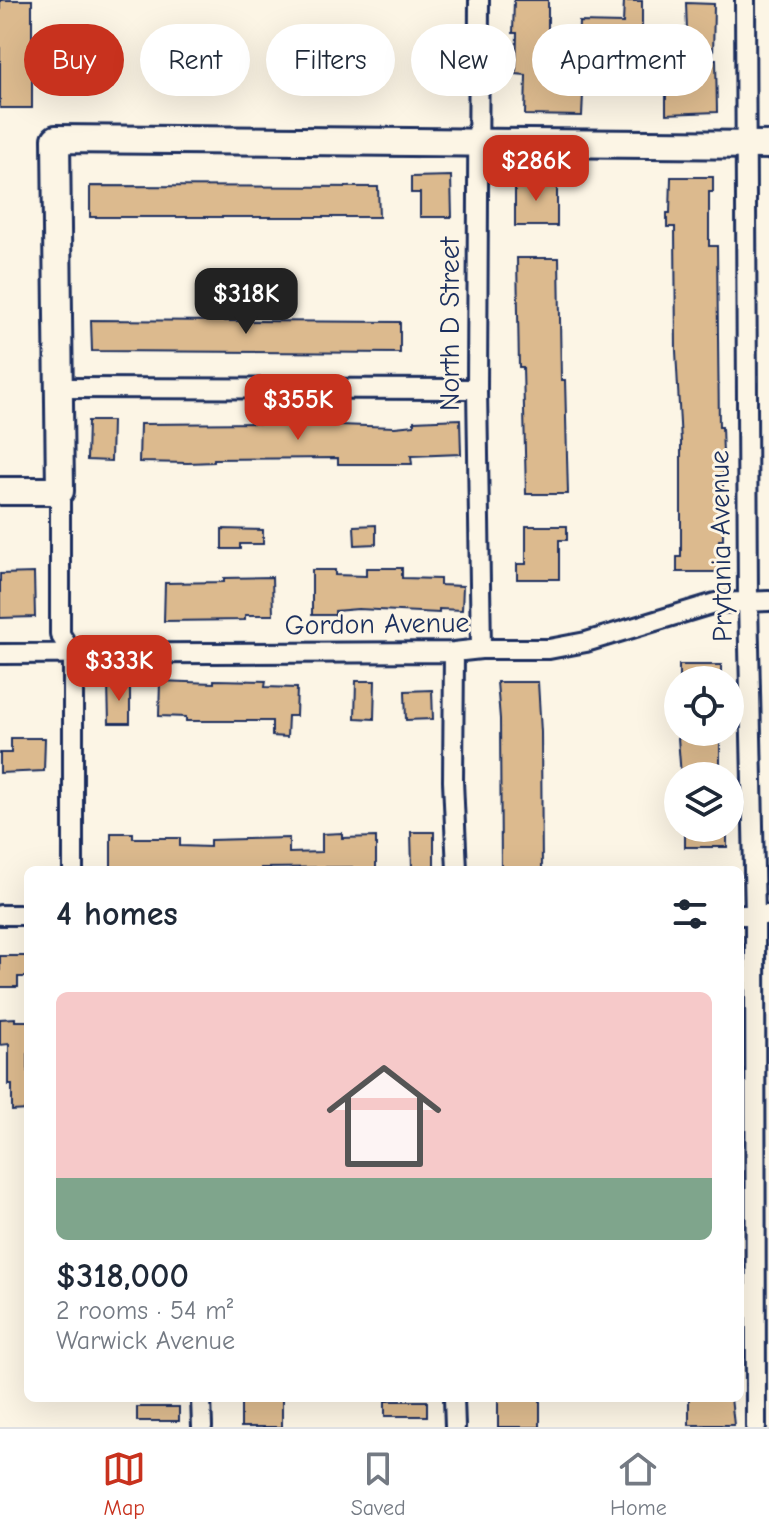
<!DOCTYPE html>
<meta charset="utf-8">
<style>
body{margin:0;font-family:"Comic Neue",sans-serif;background:#f6f6f7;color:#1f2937;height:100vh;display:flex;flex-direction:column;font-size:30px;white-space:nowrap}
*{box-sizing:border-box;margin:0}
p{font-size:26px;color:#747a83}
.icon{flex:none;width:44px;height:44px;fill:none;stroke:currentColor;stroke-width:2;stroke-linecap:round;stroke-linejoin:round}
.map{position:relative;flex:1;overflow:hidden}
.sheet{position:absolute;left:24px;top:866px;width:720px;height:536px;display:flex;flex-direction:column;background:#fff;border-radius:12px;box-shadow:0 8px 32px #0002}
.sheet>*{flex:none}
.banner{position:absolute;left:24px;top:24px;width:722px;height:72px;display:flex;gap:16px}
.controls{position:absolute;left:664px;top:666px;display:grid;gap:16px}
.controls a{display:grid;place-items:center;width:80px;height:80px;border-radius:50%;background:#fff;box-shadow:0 8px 32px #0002;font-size:40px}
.price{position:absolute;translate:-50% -68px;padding:0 18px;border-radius:16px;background:#c8321e;color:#fff;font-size:26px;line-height:52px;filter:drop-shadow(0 2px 4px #0008)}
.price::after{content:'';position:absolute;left:50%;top:48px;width:24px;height:18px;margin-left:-12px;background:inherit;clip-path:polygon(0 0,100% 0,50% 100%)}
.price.selected{background:#222;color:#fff}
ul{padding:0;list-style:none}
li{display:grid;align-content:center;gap:16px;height:424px;padding:0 32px}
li+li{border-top:2px solid #e0e1e3}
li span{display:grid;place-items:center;height:248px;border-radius:12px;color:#555}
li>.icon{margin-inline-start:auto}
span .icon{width:144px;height:144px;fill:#fffc;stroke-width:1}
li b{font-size:34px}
h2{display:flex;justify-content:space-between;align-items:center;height:96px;padding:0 32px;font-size:34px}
.chip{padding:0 28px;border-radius:36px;background:#fff;box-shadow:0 8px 32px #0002;font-size:28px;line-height:72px}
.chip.selected{background:#c8321e;color:#fff}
.tabs{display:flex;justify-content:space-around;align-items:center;height:112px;border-top:2px solid #e0e1e3;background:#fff;font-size:22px;color:#747a83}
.tabs a{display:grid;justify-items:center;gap:4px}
.tabs .selected{color:#c8321e}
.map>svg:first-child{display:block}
</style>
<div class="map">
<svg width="769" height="1427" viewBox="0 0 769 1427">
<rect width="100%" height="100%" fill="#fcf5e5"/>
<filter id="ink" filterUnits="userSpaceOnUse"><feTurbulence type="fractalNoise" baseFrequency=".0125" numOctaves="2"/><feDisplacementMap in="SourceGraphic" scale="16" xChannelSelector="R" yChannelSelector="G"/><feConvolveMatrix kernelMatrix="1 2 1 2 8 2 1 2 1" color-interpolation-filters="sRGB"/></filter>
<g filter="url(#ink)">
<path fill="#dcba8e" stroke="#1b2f5e" stroke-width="2" d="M 0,0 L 32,0 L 32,108 L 0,108 Z
M 514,0 L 548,0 L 548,47 L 578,47 L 579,22 L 623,23 L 624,1 L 642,1 L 642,45 L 600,46 L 600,65 L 554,65 L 553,93 L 583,94 L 582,116 L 525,115 L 526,75 L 516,74 L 517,33 L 513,33 Z
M 686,3 L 714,4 L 713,59 L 716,59 L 717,112 L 666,114 L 666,88 L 678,88 L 677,60 L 688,60 Z
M 451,176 L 452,217 L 420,217 L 420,193 L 411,193 L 411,177 Z
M 671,177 L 713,177 L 713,192 L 709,192 L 709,246 L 717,246 L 719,427 L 722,427 L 723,453 L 723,540 L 719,540 L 719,572 L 677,572 L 677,557 L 681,557 L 681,442 L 676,351 L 675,227 L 667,227 L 667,213 L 670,213 Z
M 515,180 L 557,180 L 557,226 L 515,226 Z
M 90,186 L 378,187 L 379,217 L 90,217 Z
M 517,258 L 559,258 L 561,380 L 565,380 L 568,494 L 526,494 L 523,367 L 519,367 Z
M 91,320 L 400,322 L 400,353 L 92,351 Z
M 460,419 L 461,454 L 411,456 L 412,464 L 338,464 L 338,458 L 214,459 L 214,462 L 188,463 L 139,462 L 140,424 L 282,423 L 395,427 L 414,425 L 414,421 Z
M 88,421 L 112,421 L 111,461 L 87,460 Z
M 376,525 L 376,544 L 355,545 L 354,526 Z
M 526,526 L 567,526 L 567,540 L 559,540 L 559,579 L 517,579 L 517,564 L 526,564 Z
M 222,529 L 263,530 L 263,544 L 240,544 L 240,549 L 222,549 Z
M 366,568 L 402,568 L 402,578 L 440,579 L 440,585 L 463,586 L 462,610 L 439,609 L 439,613 L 358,609 L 335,611 L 335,615 L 312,615 L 312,570 L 335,570 L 335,575 L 366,576 Z
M 34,573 L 35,617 L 0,618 L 0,574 Z
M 272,577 L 273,615 L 245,615 L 245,620 L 164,621 L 165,583 L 224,582 L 224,578 Z
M 679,665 L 721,665 L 721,679 L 679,679 Z
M 214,680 L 266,681 L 265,687 L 297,688 L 296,716 L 288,716 L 287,737 L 272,736 L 272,721 L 186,721 L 186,717 L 159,716 L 160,681 L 214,683 Z
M 356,681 L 375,681 L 374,719 L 355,718 Z
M 497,682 L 538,682 L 541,732 L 542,870 L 501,870 L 500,719 Z
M 130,683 L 130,723 L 109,723 L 108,684 Z
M 432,690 L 433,719 L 406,720 L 405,691 Z
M 11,738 L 45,738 L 44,771 L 0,773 L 0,753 L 11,753 Z
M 678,738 L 720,738 L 720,776 L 681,776 Z
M 411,832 L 434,832 L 434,868 L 412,868 Z
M 111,833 L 133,833 L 133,838 L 180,838 L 180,846 L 210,847 L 210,840 L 289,838 L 289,853 L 322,852 L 322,834 L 342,833 L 342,838 L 376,837 L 376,870 L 352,870 L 352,867 L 261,868 L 261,870 L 111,870 Z
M 685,833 L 727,833 L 727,847 L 685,847 Z
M 0,956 L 28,956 L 28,977 L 18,977 L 18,987 L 0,987 Z
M 15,1018 L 15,1021 L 28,1021 L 28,1110 L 12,1111 L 12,1085 L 9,1085 L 9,1044 L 0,1045 L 0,1019 Z
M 241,1398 L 282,1398 L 282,1427 L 241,1427 Z
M 498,1398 L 540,1398 L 540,1427 L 498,1427 Z
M 689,1398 L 731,1398 L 734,1425 L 689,1425 Z
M 385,1401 L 427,1401 L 427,1416 L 385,1416 Z
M 137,1407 L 179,1407 L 179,1421 L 137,1421 Z"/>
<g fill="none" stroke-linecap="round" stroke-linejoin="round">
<g stroke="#1b2f5e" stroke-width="24">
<path id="street" d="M 479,0 L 477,389 L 481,649
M 745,0 L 748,601 L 755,915 L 756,1427
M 60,388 L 477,389
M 60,491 L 60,634 L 73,655 L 73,870
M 454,652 L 453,781 L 457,870
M 0,654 L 454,652 L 481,649 L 549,649 L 586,642 L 715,603 L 769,601
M 0,915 L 28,915
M 740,915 L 769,915
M 201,1398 L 202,1427
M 454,1398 L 455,1427"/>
</g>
<g stroke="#1b2f5e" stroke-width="32">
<path id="secondary" d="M 0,491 L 60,491 L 56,139 L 769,145"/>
</g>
<use href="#street" stroke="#fcf5e5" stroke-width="18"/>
<use href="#secondary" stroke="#fcf5e5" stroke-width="26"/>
</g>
</g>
<g text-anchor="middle" stroke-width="6" stroke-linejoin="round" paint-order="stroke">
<g font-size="28" fill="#1b2f5e" stroke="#fcf5e5">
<text transform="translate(449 324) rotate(-90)" y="10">North D Street</text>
<text transform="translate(720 546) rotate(-91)" y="10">Prytania Avenue</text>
<text transform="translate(377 623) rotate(-1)" y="10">Gordon Avenue</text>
</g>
</g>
</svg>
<div class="controls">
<a><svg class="icon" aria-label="locate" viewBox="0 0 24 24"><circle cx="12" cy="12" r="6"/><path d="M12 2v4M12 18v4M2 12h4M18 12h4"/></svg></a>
<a><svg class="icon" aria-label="layers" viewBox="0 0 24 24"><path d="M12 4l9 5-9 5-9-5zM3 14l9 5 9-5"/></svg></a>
</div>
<b class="price" style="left:536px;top:203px">$286K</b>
<b class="price selected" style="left:246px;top:336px">$318K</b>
<b class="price" style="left:298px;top:442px">$355K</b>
<b class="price" style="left:119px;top:703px">$333K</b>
<div class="banner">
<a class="chip selected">Buy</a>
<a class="chip">Rent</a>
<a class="chip">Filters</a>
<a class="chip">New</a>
<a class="chip">Apartment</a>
</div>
<section class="sheet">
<h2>4 homes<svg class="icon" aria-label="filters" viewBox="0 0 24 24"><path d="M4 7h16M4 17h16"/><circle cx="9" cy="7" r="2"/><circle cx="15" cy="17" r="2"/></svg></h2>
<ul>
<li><span style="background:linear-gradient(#f6c9c9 75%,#7fa58c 0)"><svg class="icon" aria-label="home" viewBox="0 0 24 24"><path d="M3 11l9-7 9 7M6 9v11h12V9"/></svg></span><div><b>$318,000</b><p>2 rooms · 54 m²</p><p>Warwick Avenue</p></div></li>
</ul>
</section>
</div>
<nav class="tabs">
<a class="selected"><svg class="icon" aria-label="map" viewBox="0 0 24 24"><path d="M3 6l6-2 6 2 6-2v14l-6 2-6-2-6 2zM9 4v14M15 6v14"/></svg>Map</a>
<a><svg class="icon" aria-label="saved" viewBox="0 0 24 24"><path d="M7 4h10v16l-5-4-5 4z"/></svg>Saved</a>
<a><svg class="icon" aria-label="home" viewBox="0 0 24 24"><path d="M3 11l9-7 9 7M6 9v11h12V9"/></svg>Home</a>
</nav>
